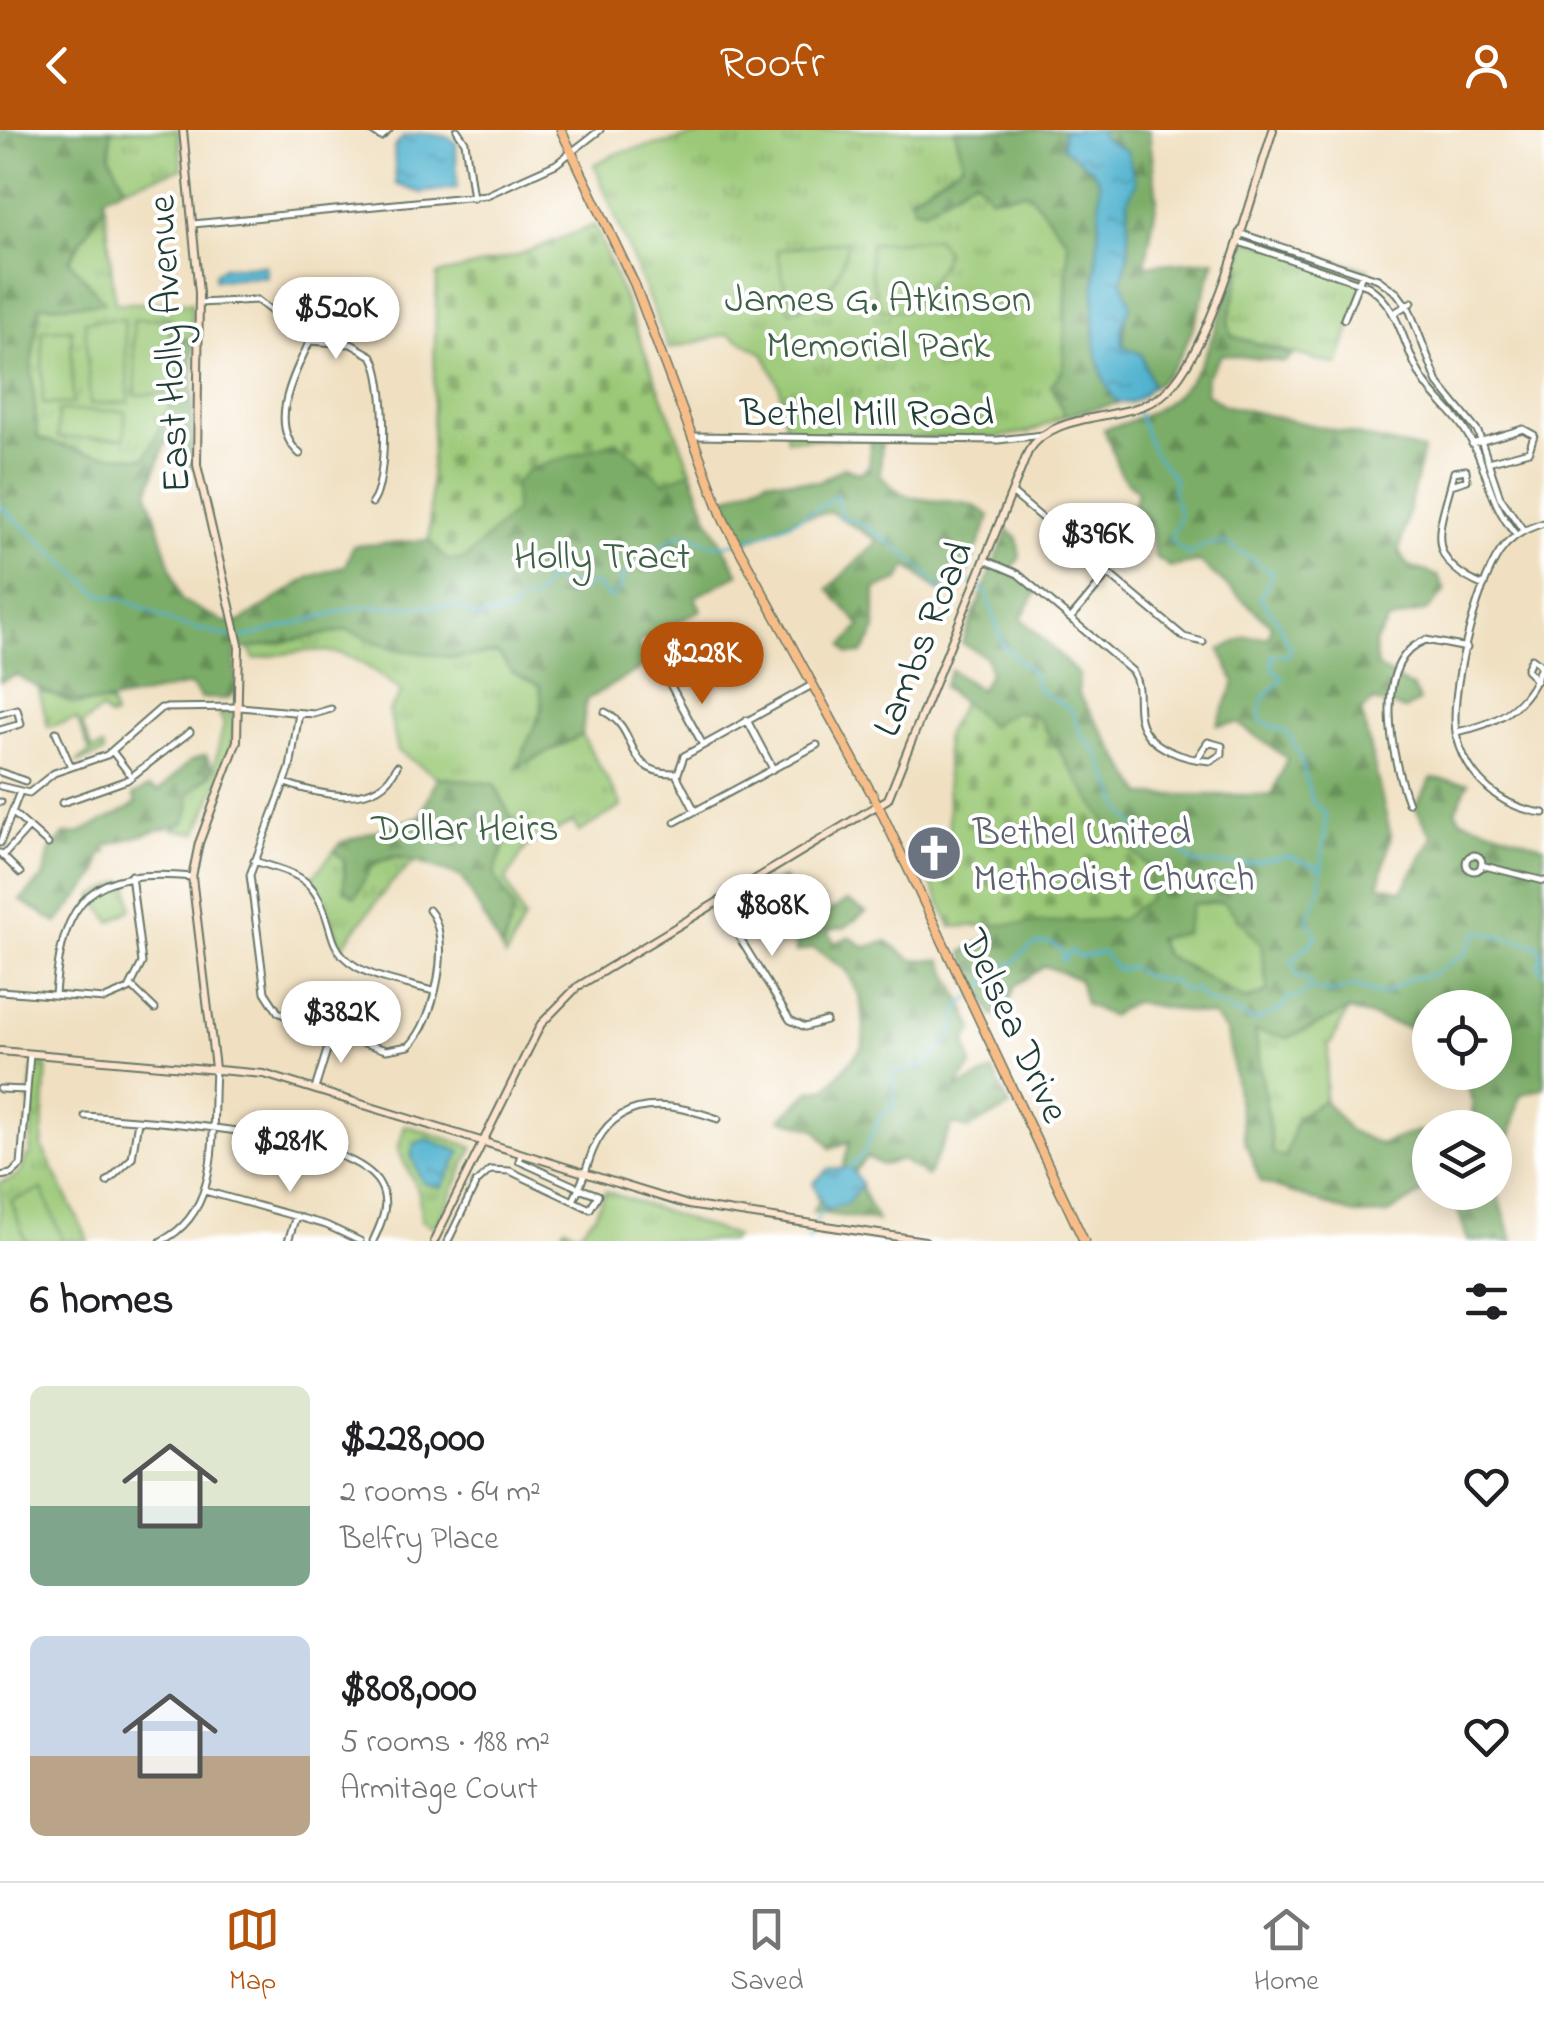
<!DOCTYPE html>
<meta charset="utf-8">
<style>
body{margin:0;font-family:"Indie Flower",sans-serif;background:#f6f6f6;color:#202124;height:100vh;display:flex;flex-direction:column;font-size:38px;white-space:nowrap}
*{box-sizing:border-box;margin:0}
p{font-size:32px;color:#757577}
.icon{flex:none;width:55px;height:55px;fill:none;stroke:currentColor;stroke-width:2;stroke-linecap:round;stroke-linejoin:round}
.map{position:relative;height:1111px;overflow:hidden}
.drawer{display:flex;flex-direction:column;background:#fff;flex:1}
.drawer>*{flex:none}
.tools{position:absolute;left:1412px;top:860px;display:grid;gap:20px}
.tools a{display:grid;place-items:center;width:100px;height:100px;border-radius:50%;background:#fff;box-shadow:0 5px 25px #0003;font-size:50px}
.price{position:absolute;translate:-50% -85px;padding:0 22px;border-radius:35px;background:#fff;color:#222;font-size:32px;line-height:65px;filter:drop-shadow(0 2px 5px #0008)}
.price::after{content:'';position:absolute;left:50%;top:60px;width:30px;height:22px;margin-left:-15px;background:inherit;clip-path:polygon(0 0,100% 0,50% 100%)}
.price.active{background:#b45309;color:#fff}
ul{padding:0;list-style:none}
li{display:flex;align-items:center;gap:30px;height:250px;padding:0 30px}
li span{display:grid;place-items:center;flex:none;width:280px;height:200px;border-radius:15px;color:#555}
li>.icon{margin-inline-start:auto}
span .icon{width:120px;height:120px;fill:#fffc;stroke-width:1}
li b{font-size:42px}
h2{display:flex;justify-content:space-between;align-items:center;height:120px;padding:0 30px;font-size:42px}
header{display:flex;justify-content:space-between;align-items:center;height:130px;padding:0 30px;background:#b45309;color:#fff;font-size:45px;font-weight:600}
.tab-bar{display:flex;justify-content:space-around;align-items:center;height:140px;border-top:2px solid #e0e0e0;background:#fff;font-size:28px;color:#757577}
.tab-bar a{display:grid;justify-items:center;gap:5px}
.tab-bar .active{color:#b45309}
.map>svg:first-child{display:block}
</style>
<header><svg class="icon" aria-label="back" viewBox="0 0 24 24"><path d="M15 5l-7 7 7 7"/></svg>Roofr<svg class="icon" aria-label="person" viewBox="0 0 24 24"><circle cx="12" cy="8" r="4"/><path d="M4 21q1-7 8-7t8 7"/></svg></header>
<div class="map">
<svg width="1544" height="1111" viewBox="0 0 1544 1111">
<defs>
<pattern id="grass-tufts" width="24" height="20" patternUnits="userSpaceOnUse" patternTransform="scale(2.5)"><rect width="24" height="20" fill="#9bc977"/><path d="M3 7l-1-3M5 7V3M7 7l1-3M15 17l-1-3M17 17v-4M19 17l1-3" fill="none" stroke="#7ea462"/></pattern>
<pattern id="forest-firs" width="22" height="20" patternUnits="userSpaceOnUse" patternTransform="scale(2.5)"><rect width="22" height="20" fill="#7cad68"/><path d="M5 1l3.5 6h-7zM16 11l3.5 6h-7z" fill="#658e56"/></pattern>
<pattern id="cemetery-stones" width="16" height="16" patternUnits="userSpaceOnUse" patternTransform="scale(2.5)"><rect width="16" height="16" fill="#9bc977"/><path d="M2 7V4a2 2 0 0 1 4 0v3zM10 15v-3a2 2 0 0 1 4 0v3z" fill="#7ea462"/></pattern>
<pattern id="water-ripples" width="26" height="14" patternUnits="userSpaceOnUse" patternTransform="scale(2.5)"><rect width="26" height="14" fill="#50b2cf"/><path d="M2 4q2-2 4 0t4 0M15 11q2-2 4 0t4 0" fill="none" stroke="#4292a9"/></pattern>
</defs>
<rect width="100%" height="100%" fill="#fff"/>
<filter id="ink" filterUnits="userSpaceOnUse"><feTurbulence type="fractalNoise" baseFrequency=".01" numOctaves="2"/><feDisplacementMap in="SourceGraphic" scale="20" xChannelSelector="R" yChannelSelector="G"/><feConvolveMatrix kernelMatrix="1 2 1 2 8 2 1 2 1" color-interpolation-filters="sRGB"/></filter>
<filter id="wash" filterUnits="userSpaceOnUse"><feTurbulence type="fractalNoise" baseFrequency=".0048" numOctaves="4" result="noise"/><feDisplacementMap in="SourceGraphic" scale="40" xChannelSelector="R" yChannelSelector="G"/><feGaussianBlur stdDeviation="2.25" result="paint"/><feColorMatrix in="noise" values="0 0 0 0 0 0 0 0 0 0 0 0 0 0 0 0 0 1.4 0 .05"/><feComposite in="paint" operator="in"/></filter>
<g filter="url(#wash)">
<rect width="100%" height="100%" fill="#f0e0c1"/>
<path fill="url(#grass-tufts)" stroke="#5d8356" stroke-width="2.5" d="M 111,0 L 178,0 L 182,39 L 125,56 L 110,26 Z
M 722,0 L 955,0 L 963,33 L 910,67 L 925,80 L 975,47 L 991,67 L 1028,61 L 1069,112 L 1063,240 L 1052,255 L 1065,286 L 1030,302 L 998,307 L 787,309 L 780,258 L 764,224 L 728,204 L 669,219 L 594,34 L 618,23 Z
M 105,74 L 115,173 L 191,173 L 193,213 L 183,209 L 180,257 L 145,328 L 87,323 L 38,308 L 31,236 L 40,176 L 104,172 L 69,130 Z
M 1247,110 L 1369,139 L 1338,236 L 1232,206 L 1228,193 L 1241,138 L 1238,135 Z
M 347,500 C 398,520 443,529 498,523 L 512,542 L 540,556 L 542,578 L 519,637 L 582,605 L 622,676 L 579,702 L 573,692 L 526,717 L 506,750 L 524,789 L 506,827 L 502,821 L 514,780 L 494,744 L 513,691 L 494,654 L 437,647 L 398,621 L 389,581 L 402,562 C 341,513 329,516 254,529 L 250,518 Z
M 39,560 L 74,574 L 111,573 L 114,586 L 110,588 L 101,580 L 82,595 L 92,620 L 103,617 L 104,623 L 76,633 L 90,622 L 77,589 L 48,597 Z
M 218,581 L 236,584 L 228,628 L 197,703 L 173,699 L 185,692 L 188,664 L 212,644 L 224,594 Z
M 334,721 L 345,730 L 344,759 C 367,738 383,721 415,731 L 391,753 L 341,818 L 325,769 L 311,749 Z
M 124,751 L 129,755 L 132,779 L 111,792 L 93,767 Z
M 1224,772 L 1261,814 L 1268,863 L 1246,871 L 1164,824 L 1157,808 L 1185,803 L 1192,774 Z
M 1348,880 L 1329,917 L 1324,970 L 1297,987 L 1285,1029 L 1273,1023 L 1255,900 L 1289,908 Z
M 35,930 L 47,931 L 42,1017 L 89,1111 L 0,1111 L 0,1052 C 14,1051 24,1043 25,1027 L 30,1026 L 32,994 L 28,993 L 33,990 L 34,973 L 29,972 Z
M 405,995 L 473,1017 L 436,1098 L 421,1090 L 419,1063 L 398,1020 Z
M 605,1061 L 735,1106 L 731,1111 L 558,1111 L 565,1097 L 578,1103 L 595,1085 Z"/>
<path fill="url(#forest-firs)" stroke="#4e754e" stroke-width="2.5" fill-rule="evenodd" d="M 0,0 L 111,0 L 110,26 L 125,56 L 104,67 L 105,74 L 69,130 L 105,173 L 40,176 L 31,236 L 38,308 L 87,323 L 145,328 L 180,257 L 183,208 L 193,213 L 192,336 L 188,337 L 175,310 L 165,313 L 148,362 L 181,470 L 224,492 L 240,492 L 310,447 L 345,436 L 353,416 L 429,410 L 447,430 L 527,340 L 617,311 L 665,352 L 691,340 L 708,387 L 739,444 L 695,467 L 701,480 L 637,513 L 648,534 L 586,570 L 582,605 L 517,637 L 542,578 L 540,556 L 512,542 L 498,523 L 456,528 L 395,519 L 347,500 L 235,521 L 236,561 L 227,569 L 201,568 L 191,555 C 116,567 86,592 17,545 L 0,552 Z
M 955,0 L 1149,0 L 1157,70 L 1145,135 L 1215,130 C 1200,172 1188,240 1146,260 L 1141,224 L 1123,216 L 1128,168 L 1096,204 L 1118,273 L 1065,286 L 1051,255 L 1063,240 L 1068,112 L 1028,62 L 990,67 L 975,48 L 925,80 L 914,78 L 910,68 L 963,33 Z
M 1238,135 L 1242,137 L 1228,193 L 1232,206 L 1293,226 L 1284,232 L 1222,224 L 1206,247 L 1206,263 L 1223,275 L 1423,320 L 1399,422 L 1407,435 L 1438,446 L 1445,461 L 1428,480 L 1388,491 L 1374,514 L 1377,537 L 1414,559 L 1419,571 L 1405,580 L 1374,571 L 1361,581 L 1391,706 L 1379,755 L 1402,761 L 1433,707 L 1415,677 L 1432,648 L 1468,653 L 1455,681 L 1461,689 L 1544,716 L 1544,957 L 1520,965 L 1498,1065 L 1513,1111 L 1468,1111 L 1452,1063 L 1495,1062 L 1495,998 L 1470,997 L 1473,976 L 1465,943 L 1495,942 L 1495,878 L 1430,878 L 1430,904 L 1348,880 L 1289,908 L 1255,901 L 1273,1023 L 1285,1028 L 1297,987 L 1324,970 L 1350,1001 L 1380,1014 L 1419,1001 L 1430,1007 L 1430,1058 L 1388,1084 L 1356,1085 L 1261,1052 L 1245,1012 L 1227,902 L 1213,886 L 1133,872 L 1110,886 L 1085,874 L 1079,849 L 1045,836 L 1015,856 L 1007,879 L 993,886 L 963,822 L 993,804 L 990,793 L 1121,789 L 1149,737 L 1107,695 L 1038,588 L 990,595 L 943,557 L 951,540 L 980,560 L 990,542 L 986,527 L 962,513 L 1008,400 L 1017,408 L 1020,427 L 1011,441 L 1037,461 L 1021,488 L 1079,545 L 1078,563 L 1143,665 L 1272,665 L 1287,628 L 1237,593 L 1217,595 L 1235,552 L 1220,520 L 1246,507 L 1269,507 L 1271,495 L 1200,432 L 1170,437 L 1155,427 L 1149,392 L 1141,399 L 1130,386 L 1138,361 L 1121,345 L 1104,299 C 1205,274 1205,221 1238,135 ZM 1224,772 L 1261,814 L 1268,862 L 1246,870 L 1164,824 L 1157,809 L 1185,803 L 1192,774 Z
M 871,308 L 882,308 L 880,344 C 915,389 955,356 990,386 L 964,451 L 954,448 L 939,461 L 907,436 L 899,450 L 875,459 L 875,502 L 862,524 L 849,524 L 843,516 L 861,496 L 828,459 L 878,411 L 831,382 L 797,388 L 747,412 L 725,368 L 767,349 L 819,352 L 844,337 L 860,343 L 869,336 Z
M 206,625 L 214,640 L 188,664 L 190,676 L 185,692 L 105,716 L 107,722 L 101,725 L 98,744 L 57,793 L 20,770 L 43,748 L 50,720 L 65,704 L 77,704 L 129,678 L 136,673 L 133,665 L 149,657 L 159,661 L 190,631 Z
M 437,647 L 494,654 L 513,691 L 494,744 L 514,780 L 502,821 L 462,747 L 395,725 L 373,733 L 355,767 L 344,759 L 345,731 L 334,721 L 342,712 L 421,686 Z
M 783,748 L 803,779 L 820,787 L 847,771 L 866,782 L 844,798 L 827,800 L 835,813 L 849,807 L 866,817 L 887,811 L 911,829 L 942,830 L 974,899 L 966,911 L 972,935 L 956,959 L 993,941 L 1010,977 L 968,999 L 953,994 L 927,1047 L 902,1030 L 882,1035 L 867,1027 L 854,1042 L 877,1091 L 812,1082 L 819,1072 L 814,1051 L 843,1038 L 850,1011 L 831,1019 L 816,999 L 781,989 L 810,961 L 827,958 L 863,916 L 864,895 L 860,867 L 847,841 L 814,818 L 796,822 L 796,800 L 777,801 L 752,766 Z"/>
<path fill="url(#cemetery-stones)" stroke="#5d8356" stroke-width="2.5" d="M 595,95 L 691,340 L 665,353 L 617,311 L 527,340 L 514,356 L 515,381 L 464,430 L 447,430 L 429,410 L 437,145 L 516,126 Z
M 963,572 L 990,595 L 1015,581 L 1038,588 L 1107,695 L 1149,737 L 1150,768 L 1121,789 L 951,797 L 929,750 L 951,742 L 945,605 Z"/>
<path fill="#9bc977" stroke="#5d8356" stroke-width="2.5" d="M 936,108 C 939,112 945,118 945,123 C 945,134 913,174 904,181 L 880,179 L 870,140 L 870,114 Z
M 848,111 C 841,148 827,170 790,181 L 777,120 Z
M 170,188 L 173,263 L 136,265 L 133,190 Z
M 124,189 L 129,272 L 90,274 L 85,191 Z
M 71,199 L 73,274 L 43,274 L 42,200 Z
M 58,281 L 125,281 L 125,308 L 58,308 Z
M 42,1059 L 63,1110 L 59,1111 L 26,1111 L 11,1071 Z"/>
<path fill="url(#water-ripples)" stroke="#387882" stroke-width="2.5" d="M 1063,0 L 1100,0 L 1103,8 L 1127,21 L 1136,53 L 1128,69 L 1129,122 L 1122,150 L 1131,175 L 1122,198 L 1123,216 L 1141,224 L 1152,255 C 1143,265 1132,279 1116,271 C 1075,217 1105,115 1099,51 L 1092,39 L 1063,18 Z
M 421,3 L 449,7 L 456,13 L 457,58 L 421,63 L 396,54 L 394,18 L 403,7 Z
M 265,135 L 267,146 L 215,150 L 215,143 L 223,137 Z
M 427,1009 L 461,1022 L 442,1057 L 423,1053 L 411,1025 L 414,1014 Z
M 828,1039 L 851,1038 L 862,1055 L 847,1073 L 825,1081 L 813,1053 Z"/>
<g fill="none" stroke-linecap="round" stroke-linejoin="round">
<path stroke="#50b2cf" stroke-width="2.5" d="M 1138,282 L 1152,320 L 1175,350 L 1172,360 L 1180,386 L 1170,410 L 1188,425 L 1204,415 L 1225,412 L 1273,443 L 1260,468 L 1276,488 L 1291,521 L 1286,526 L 1272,525 L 1273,539 L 1283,549 L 1262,569 L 1260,591 L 1288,603 L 1301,629 L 1312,671 L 1326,686 L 1320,759 L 1308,789 L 1317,806 L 1292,831 L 1297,846 L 1310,852 L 1311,860
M 0,376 L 100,464 L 126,470 L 177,494 L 234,508
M 242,508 L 357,477 L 455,476 L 475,488 L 512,482 L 519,471 L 536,468 L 548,447 L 563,458 L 573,453 L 578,460 L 594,453 L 611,469 L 621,458 L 622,447 L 677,405 C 693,401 706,416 722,415 C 752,412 817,383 836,365 L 841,387 C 870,393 924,436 944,464 L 962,447 L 986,462 L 1003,515 L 1033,544 L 1039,560 L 1071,579 L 1082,606 L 1097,621 L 1123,682 L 1138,698 L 1174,713 L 1195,734 L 1242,734 L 1288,726 L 1322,738
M 1312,860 L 1332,863 L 1354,856 L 1382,865 L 1411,848 L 1429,846 L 1465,824 L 1478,801 L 1537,815 L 1542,824 L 1538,836 L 1544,842
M 847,1040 L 862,1026 L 880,986 L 896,974 L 892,944 L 926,935 L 946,914 L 954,902 L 959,876 L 985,858 L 991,837 L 1013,834 C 1024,821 1032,810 1052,813 L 1062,821 L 1063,831 L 1070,821 L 1082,827 L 1103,822 L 1117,840 L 1131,837 L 1144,846 L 1172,851 L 1185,861 L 1196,859 L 1202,869 L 1255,891 L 1282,879 L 1288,867 L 1295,869 L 1309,860
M 808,1111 L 821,1080"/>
</g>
</g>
<g filter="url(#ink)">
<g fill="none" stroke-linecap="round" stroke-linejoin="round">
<g stroke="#687665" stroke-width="9">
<path id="street" d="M 370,0 L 381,7 L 389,0
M 457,0 L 465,12 L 473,68
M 193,94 L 487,65 L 556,34 L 600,0
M 1239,103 L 1378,149 L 1397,163 L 1409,179 L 1438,253 L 1478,302 L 1500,367 L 1523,400
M 1239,112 L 1368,156 C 1402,179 1402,216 1422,248 C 1434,268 1454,282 1466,302 C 1489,336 1485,367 1516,405
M 199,173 L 257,170 L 310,211 L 351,214 L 372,226 C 387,247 388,355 372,373
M 1394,183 L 1412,172
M 1344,189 L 1362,144
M 691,306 L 998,310 L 1043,305
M 1472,314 L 1523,299 L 1534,305 L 1529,321 L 1488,332
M 300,324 C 266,295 295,242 310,211
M 1451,355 L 1467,350 L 1466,340 L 1454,342 C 1442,395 1418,428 1484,456
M 1012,363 L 1184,507 L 1203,512
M 1544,393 C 1526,398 1511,406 1500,422 C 1477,455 1447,568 1457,607 C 1468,649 1501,678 1544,683
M 985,430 L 1018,444 L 1132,541 C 1142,557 1136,571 1140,589 C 1146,618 1187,630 1211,631 L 1222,624 L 1222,616 L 1208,612 L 1198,627
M 1071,488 L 1107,445
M 671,556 L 703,615
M 605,582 C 641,601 622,645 676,643
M 299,583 L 290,638 L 250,745 L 265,862 L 278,882 L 300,893 L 386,920 L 409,916 C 434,893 454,807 429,780
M 0,584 L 17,579 L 21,594 L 0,600
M 747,590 L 773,639
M 56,602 L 71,637
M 1456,602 C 1496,595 1529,577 1541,535 L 1532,528 L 1527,539 L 1536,551
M 112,621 L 131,646
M 0,642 L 25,651
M 285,653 C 320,665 378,680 397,636
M 0,656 L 29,663 L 54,643 L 107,625 L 161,578 L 240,577 L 314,584 L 331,579
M 0,672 L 1,672
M 62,673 L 127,650 L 190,602
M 1408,673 C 1392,630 1370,530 1426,510 L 1467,518
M 695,681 L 677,646 L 684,626 L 812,555
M 13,683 L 48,714
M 675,692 L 817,615
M 0,713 L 19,664
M 0,723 L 20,743
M1466 733a8 8 0 1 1 16 0a8 8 0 1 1-16 0Z
M 3,726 L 29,697
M 254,731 C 303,746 315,747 330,799 C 333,810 336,819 344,827 C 364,848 406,853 433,861
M 1481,735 L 1544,751
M 718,773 L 790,890 L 805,897 L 826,891
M 132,857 L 155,879
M 0,861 L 105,869 L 129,859 L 142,833 L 131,745
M 55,865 C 62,767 92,737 192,747
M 0,959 L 27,960
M 315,959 L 332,904
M 85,986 C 145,991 347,1001 379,1053 C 391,1073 382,1092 373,1111
M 521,1025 L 519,1031 L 579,1058 L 573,1071
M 0,1046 L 11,1044 L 21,1035 L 30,924
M 107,1052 L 132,1028 L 138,991
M 205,1061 L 326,1095 L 360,1111
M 161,1111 C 223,1082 211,998 215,941
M 288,1111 L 296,1086
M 448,1111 L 476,1053 L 490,1040 L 510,1041 L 590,1079 L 598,1065 L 579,1058 C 585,1045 588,1032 593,1020 C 617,963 671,972 718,989"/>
</g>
<g stroke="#687665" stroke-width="10">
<path id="secondary" d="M 183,0 L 199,163 L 197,335 L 239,515 L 237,611 L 199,713 L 192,747 L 215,938
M 0,921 L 264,944 L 688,1075 L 925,1111
M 434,1111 L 541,894 L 577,857 L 888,669 L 1028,322 C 1054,279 1122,293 1160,267 C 1210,231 1252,63 1273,0"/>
</g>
<g stroke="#687665" stroke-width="11">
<path id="primary" d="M 561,0 L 635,155 L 724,391 L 879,677 L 1084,1111"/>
</g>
<use href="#street" stroke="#fff" stroke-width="5"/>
<use href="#secondary" stroke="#fce5cf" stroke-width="6"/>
<use href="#primary" stroke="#f7bd88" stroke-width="8"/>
</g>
</g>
<defs>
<g id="church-disc" transform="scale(2.875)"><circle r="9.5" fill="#6b7280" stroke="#fff"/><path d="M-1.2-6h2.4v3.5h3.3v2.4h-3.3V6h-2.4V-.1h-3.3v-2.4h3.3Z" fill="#fff"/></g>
</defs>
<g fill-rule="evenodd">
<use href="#church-disc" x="934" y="723"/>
</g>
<g text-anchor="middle" stroke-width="8" stroke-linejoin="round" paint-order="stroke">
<g font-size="40" fill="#3e6045" stroke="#fff">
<text x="878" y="181">James G. Atkinson<tspan x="878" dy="46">Memorial Park</tspan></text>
<text x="602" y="438">Holly Tract</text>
<text x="465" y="710">Dollar Heirs</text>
</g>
<g font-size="40" fill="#1f3d34" stroke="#fff">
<text transform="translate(167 214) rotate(-93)" y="14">East Holly Avenue</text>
<text x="867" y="295">Bethel Mill Road</text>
<text transform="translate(921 508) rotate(-68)" y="14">Lambs Road</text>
<text transform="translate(1016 895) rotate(65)" y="14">Delsea Drive</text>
</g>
<g font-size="40" fill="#5b616d" stroke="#fff" text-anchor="start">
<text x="973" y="714">Bethel United<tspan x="973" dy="46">Methodist Church</tspan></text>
</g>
</g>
</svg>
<div class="tools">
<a><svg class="icon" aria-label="locate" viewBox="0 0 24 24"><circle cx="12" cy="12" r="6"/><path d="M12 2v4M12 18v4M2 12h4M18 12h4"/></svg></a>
<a><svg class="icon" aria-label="layers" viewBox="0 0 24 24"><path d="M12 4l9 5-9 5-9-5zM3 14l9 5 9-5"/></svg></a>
</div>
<b class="price" style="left:336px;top:232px">$520K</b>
<b class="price" style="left:1097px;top:458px">$396K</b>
<b class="price active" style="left:702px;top:577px">$228K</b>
<b class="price" style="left:772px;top:829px">$808K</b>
<b class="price" style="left:341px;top:936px">$382K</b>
<b class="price" style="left:290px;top:1065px">$281K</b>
</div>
<section class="drawer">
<h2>6 homes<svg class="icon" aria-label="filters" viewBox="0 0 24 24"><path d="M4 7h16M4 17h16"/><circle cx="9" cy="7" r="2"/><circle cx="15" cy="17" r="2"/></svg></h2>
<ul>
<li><span style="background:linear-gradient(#dfe7d0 60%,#7fa58c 0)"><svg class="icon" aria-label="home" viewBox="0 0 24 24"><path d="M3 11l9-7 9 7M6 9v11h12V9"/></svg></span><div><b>$228,000</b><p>2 rooms · 64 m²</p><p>Belfry Place</p></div><svg class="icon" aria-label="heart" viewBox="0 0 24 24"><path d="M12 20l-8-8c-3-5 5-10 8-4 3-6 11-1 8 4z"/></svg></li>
<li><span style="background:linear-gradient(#c9d6e8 60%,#b9a48a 0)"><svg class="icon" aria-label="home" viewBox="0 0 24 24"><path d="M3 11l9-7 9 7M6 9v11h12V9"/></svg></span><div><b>$808,000</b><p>5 rooms · 188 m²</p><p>Armitage Court</p></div><svg class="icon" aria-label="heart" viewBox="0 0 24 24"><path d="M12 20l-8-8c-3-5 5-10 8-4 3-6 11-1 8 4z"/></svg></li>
</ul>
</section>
<nav class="tab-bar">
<a class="active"><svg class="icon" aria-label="map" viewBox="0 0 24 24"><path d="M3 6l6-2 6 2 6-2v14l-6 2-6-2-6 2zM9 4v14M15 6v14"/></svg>Map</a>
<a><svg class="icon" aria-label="saved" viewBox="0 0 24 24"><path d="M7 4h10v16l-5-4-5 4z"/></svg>Saved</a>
<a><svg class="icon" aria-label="home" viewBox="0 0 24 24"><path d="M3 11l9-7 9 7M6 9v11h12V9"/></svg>Home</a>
</nav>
